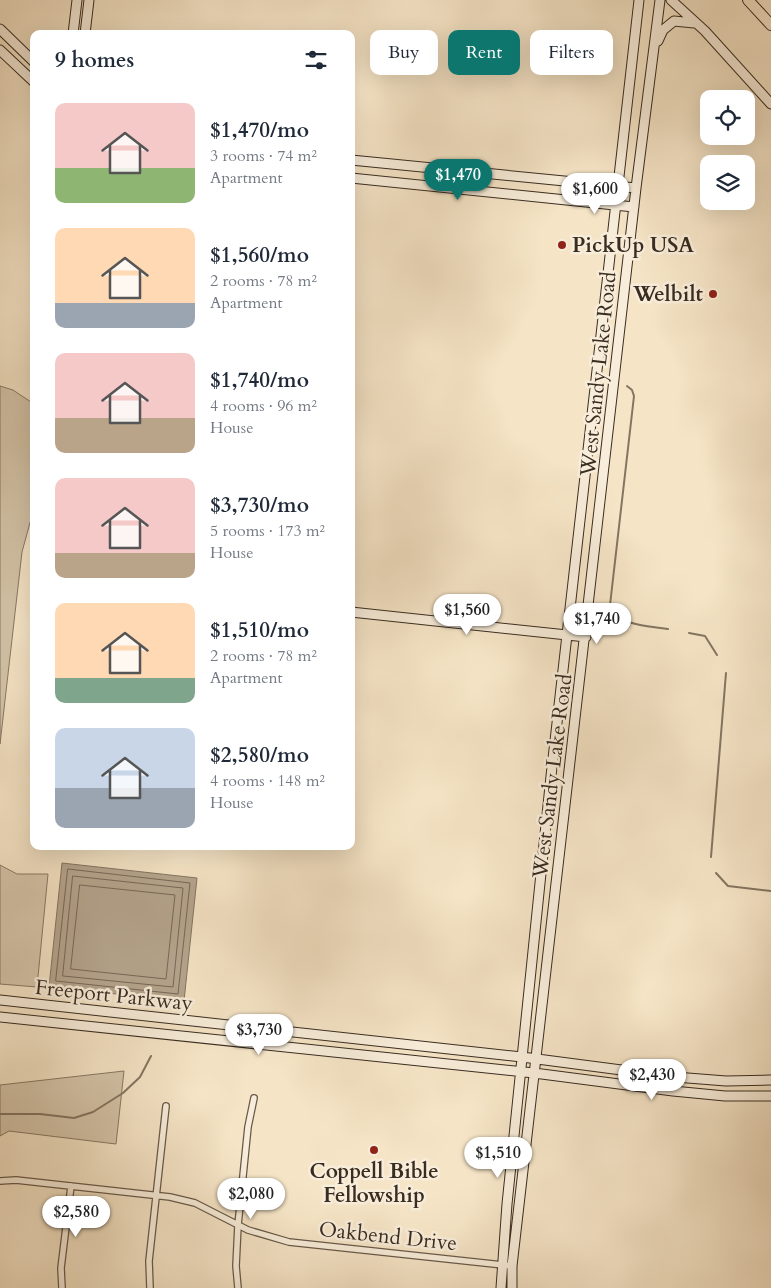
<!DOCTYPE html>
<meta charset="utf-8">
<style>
body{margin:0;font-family:Cardo,serif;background:#f2f2f3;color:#1f2937;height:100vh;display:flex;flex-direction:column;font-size:19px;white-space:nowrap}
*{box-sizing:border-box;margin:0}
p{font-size:16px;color:#747a83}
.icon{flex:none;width:28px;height:28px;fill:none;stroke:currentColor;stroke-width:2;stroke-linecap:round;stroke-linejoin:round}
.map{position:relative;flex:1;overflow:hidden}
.panel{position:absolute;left:30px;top:30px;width:325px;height:820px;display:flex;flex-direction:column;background:#fff;border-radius:10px;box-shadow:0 5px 20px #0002}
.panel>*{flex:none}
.banner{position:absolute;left:370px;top:30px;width:325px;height:45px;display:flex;gap:10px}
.controls{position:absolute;left:700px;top:90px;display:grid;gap:10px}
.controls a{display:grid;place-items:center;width:55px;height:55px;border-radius:10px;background:#fff;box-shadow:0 5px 20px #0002;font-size:25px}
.price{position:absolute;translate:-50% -42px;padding:0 11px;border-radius:18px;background:#fff;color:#222;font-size:16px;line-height:32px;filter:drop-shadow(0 1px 2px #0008)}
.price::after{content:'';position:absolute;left:50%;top:30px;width:15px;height:11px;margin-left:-8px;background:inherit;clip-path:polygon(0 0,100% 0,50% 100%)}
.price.active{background:#0f766e;color:#fff}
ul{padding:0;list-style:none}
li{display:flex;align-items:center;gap:15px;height:125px;padding:0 25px}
li span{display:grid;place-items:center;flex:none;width:140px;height:100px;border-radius:10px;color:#555}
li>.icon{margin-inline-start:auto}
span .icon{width:60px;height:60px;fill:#fffc;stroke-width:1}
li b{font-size:21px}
h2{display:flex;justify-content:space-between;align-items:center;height:60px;padding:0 25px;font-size:21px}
.chip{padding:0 18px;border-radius:10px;background:#fff;box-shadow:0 5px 20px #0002;font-size:18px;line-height:45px}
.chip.active{background:#0f766e;color:#fff}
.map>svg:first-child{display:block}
</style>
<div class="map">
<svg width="771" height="1288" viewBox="0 0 771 1288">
<rect width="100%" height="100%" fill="#f5e4c6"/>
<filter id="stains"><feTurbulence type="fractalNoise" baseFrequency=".004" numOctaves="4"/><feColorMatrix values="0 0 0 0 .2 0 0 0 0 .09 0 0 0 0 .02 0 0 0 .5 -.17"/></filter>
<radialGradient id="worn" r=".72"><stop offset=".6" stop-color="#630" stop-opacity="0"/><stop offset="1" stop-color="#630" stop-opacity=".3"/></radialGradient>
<path fill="#d5c5aa" stroke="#877866" d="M 0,386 L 13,390 L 34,404 L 34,508 L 22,552 L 0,744 Z
M 0,865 L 17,874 L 48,874 L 37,987 L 0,984 Z
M 124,1071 L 116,1144 L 9,1131 L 0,1136 L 0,1085 Z"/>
<path fill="#b5a58e" stroke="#837562" d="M 62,863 L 197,878 L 184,1001 L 49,987 Z"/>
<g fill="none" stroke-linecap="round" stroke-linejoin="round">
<path stroke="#776858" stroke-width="1" d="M 68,869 L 190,883 L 178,994 L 56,981 Z
M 73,876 L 183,888 L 173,987 L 63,976 Z
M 80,885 L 175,895 L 166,979 L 71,969 Z"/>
<path stroke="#837562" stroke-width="2" d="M 627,386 L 632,390 L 634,396 L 610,605 C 618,626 648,626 668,629
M 689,633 L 705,636 L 717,655
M 711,857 L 726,673
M 716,873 L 728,886 L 771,891
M 0,1114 L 40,1114 L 74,1118 L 93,1112 L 123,1093 L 140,1077 L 151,1056"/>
<g stroke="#685a4a" stroke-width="8">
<path id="street" d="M 0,1181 L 16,1180 L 170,1197 L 195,1203 L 248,1230 L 289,1242 L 512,1266
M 62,1288 L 61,1268 L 71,1186
M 150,1288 L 149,1261 L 166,1106
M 238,1288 L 236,1266 L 238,1225 L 248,1127 L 254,1098"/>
</g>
<g stroke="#392c21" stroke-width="11">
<path id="secondary" d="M 671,0 L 705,31 L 771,104
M 0,29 L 34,62
M 73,34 L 77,0
M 85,34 L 89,0
M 658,41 L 663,30 L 674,21 L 694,23
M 0,50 L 34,82
M 351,160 L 636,188
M 351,178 L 634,207
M 351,612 L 586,637
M 0,1000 L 522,1057 L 675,1077 L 726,1081 L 771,1080
M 0,1017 L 534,1073 L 673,1091 L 725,1096 L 771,1096
M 501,1288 L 507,1204 L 551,776 L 639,0
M 512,1288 L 512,1266 L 636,188 L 660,0"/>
</g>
<g stroke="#392c21" stroke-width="12">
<path id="highway" d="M 748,0 L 771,25"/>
</g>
<use href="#street" stroke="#f8edda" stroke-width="5.5"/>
<use href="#secondary" stroke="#f8edda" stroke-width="9"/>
<use href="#highway" stroke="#f5e4c6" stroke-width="10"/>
</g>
<g fill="#8f2418" stroke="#f8edda" stroke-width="2">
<circle cx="562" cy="245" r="5"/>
<circle cx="713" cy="294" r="5"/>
<circle cx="374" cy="1150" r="5"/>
</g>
<g text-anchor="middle" stroke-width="5" stroke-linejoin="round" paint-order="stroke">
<g font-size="21" font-weight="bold" fill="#392c21" stroke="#f8edda" text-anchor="start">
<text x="572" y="252">PickUp USA</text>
<text x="703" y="301" text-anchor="end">Welbilt</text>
<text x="374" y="1178" text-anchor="middle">Coppell Bible<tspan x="374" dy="24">Fellowship</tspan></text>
</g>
<g font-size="21" fill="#392c21" stroke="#f8edda">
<text transform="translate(598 374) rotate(-84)" y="7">West Sandy Lake Road</text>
<text transform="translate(552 776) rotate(-83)" y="7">West Sandy Lake Road</text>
<text transform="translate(114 995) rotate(6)" y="7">Freeport Parkway</text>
<text transform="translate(388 1236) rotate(6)" y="7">Oakbend Drive</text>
</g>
</g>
<rect width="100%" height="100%" filter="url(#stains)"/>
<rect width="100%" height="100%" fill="url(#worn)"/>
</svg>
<div class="controls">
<a><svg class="icon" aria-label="locate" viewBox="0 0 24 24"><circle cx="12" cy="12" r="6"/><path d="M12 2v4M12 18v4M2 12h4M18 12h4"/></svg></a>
<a><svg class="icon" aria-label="layers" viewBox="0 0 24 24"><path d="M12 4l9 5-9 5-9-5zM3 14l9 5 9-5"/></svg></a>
</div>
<b class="price active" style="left:458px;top:201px">$1,470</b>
<b class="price" style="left:595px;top:215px">$1,600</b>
<b class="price" style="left:467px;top:636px">$1,560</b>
<b class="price" style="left:597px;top:645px">$1,740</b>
<b class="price" style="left:259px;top:1056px">$3,730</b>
<b class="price" style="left:652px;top:1101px">$2,430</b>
<b class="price" style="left:498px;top:1179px">$1,510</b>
<b class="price" style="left:251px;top:1220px">$2,080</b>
<b class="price" style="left:76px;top:1238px">$2,580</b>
<div class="banner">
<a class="chip">Buy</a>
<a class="chip active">Rent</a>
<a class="chip">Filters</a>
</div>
<section class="panel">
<h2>9 homes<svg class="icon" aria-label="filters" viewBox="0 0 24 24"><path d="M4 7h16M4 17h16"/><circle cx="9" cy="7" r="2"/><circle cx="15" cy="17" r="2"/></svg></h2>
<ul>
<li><span style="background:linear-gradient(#f6c9c9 65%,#8fb573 0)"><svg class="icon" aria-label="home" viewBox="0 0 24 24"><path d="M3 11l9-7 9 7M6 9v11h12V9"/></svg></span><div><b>$1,470/mo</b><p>3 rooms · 74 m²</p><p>Apartment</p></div></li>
<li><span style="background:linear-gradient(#ffd9b3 75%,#9aa5b1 0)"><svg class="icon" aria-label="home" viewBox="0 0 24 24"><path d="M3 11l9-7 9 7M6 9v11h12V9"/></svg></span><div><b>$1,560/mo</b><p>2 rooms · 78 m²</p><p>Apartment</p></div></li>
<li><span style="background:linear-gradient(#f6c9c9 65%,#b9a48a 0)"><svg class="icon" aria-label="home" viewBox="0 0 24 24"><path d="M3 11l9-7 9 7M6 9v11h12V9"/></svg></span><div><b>$1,740/mo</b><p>4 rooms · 96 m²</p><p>House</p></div></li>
<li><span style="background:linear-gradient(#f6c9c9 75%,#b9a48a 0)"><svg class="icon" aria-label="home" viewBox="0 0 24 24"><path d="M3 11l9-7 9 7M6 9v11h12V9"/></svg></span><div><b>$3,730/mo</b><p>5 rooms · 173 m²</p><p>House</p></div></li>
<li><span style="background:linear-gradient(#ffd9b3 75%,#7fa58c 0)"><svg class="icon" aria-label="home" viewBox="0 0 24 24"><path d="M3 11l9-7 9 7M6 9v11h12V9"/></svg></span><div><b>$1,510/mo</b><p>2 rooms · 78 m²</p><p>Apartment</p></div></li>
<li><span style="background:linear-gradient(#c9d6e8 60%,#9aa5b1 0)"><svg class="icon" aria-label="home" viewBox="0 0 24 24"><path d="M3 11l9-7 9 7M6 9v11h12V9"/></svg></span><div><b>$2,580/mo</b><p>4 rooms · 148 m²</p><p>House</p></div></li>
</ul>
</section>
</div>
